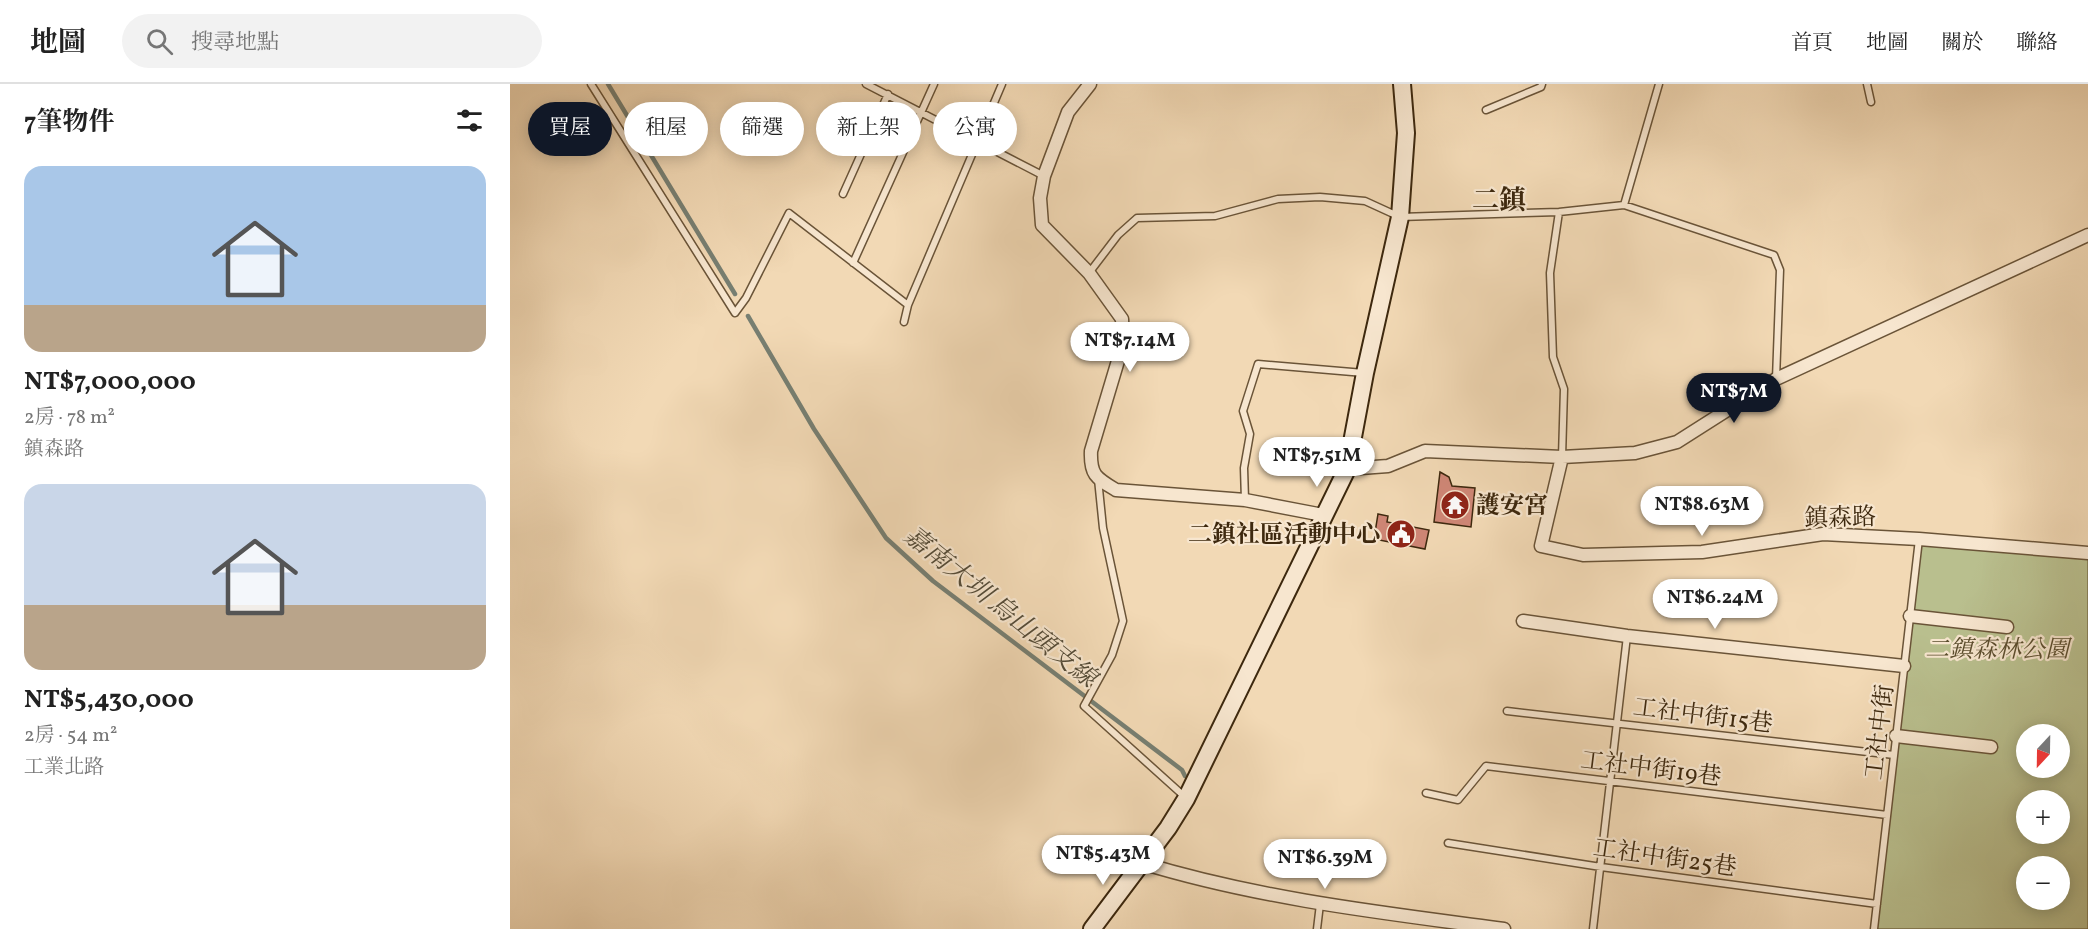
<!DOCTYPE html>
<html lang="zh-TW">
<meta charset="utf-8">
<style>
body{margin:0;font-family:Vollkorn,"Noto Serif TC",serif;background:#f2f2f2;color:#222;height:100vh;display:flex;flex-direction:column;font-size:22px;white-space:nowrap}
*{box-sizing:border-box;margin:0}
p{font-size:20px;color:#767676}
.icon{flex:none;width:33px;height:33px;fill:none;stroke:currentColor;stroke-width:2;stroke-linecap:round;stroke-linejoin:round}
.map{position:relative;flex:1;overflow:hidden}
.side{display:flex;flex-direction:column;background:#fff;width:510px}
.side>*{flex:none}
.banner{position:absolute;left:18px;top:18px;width:570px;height:54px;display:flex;gap:12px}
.needle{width:39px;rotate:202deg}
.controls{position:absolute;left:1506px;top:640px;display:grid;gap:12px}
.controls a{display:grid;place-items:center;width:54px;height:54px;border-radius:50%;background:#fff;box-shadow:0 3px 15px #0003;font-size:30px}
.price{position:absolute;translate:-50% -51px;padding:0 14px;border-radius:21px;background:#fff;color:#222;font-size:20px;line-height:39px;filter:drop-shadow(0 2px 3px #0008)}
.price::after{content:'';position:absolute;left:50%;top:36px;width:18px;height:14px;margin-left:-9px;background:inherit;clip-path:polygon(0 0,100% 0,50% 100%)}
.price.active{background:#111827;color:#fff}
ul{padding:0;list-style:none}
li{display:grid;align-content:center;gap:12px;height:318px;padding:0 24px}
li span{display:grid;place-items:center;height:186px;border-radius:18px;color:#555}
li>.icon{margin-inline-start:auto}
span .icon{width:108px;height:108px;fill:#fffc;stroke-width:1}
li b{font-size:26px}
h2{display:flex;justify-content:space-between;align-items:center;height:72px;padding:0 24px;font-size:26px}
.chip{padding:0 21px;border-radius:27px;background:#fff;box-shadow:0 3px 15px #0003;font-size:21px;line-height:54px}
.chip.active{background:#111827;color:#fff}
header{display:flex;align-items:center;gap:36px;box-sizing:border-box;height:84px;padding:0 30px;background:#fff;border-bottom:2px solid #e0e0e0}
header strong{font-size:28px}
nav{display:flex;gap:33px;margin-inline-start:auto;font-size:21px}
.search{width:420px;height:54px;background:#f2f2f2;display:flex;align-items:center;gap:15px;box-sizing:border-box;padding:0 21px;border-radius:33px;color:#767676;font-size:22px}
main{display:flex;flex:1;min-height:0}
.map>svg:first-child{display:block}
</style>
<header>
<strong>地圖</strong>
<div class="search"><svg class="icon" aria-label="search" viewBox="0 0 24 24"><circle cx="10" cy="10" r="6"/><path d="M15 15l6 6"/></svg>搜尋地點</div>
<nav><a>首頁</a><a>地圖</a><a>關於</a><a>聯絡</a></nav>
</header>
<main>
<section class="side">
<h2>7筆物件<svg class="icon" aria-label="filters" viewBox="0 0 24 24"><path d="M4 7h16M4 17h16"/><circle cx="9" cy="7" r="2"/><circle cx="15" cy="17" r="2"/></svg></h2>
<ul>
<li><span style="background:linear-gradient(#a9c7e8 75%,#b9a48a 0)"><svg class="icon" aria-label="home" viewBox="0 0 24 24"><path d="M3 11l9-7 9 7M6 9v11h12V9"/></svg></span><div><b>NT$7,000,000</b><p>2房 · 78 m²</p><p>鎮森路</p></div></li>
<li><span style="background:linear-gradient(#c9d6e8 65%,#b9a48a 0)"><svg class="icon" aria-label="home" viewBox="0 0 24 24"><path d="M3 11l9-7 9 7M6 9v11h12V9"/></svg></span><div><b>NT$5,430,000</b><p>2房 · 54 m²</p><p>工業北路</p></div></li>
</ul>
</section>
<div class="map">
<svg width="1578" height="845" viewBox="0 0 1578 845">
<rect width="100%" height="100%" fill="#f2d9b5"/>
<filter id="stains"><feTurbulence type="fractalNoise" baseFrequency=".00333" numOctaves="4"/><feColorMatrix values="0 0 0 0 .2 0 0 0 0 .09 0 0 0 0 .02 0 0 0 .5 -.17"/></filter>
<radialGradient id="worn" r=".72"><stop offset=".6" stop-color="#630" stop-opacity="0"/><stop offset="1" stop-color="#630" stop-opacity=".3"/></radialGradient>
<path fill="#b9bf8e" stroke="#7b744e" stroke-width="1.5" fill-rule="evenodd" d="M 1409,455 L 1578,473 L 1578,845 L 1364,845 ZM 1516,651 L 1550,651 L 1550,684 L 1516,684 ZM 1516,717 L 1550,717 L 1550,750 L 1516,750 ZM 1516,783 L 1550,783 L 1550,816 L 1516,816 Z"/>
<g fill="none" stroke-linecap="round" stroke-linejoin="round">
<path stroke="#777f72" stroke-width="4.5" d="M 98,0 L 225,210
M 238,232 L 304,345 L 376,454 L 423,497 L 672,686 L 675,692"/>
</g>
<path fill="#d08777" stroke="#3d280e" stroke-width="1.5" d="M 930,388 L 939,393 L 942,402 L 965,404 L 961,443 L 924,438 Z
M 868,430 L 878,432 L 877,438 L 919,446 L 915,465 L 864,455 Z"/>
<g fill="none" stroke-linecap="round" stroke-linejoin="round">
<g stroke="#6a5438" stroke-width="9">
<path id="lane" d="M 81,0 L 225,229 L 236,214 L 279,129 L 398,221 L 394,238
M 356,0 L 534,92
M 1357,0 L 1361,18
M 976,26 L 1031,3 L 1032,0
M 333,110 L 378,10
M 1114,121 L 1264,171 L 1270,186 L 1266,295
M 1049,128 L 1040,189 L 1043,273 L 1054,305 L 1052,373
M 343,179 L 424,0
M 579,189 L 608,151 L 627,134 L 705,132 L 768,115 L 810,113 L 855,117 L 890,133 L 1049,128 L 1114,121 L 1149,0
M 398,221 L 492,0
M 588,395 L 593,444 L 613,537 L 602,571 L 574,622 L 675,713
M 735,416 L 734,384 L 740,350 L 733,327 L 748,280 L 854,289
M 997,627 L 1384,671
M 916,709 L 948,716 L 976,682 L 1377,731
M 938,759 L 1091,783 L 1367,820
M 807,845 L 810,820
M 1083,845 L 1117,552
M 1364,845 L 1409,455"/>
</g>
<g stroke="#6a5438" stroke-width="15">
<path id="street" d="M 580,0 L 558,28 L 534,92 L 530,114 L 532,141 L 579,189 L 612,235 L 613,260 L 581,367 C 580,391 586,394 606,406 L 735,416 L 813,431
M 1052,373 L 1031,462 L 1073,471 L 1192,468 L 1313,450 L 1409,455 L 1578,469
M 837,385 L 878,382 L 915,367 L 1052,373 L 1125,369 L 1167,358 L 1266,295 L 1578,151
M 1400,532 L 1497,543
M 1013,537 L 1117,552 L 1394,582
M 1386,652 L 1481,663
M 632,779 C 750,815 873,829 994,845"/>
</g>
<g stroke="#3d280e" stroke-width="20">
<path id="secondary" d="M 582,845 L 658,744 L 676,715 L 837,385 L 855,289 L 890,133 L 896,49 L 892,0"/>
</g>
<use href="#lane" stroke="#f7e6cf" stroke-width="6"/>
<use href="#street" stroke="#f7e6cf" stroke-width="12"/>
<use href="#secondary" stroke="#f7e6cf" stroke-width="16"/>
</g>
<defs>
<g id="temple-disc" transform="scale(1.5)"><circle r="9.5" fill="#8f2418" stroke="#f7e6cf"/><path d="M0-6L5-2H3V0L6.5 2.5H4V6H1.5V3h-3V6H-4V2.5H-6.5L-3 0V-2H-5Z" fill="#fff"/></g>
<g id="civic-disc" transform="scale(1.5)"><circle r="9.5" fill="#8f2418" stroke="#f7e6cf"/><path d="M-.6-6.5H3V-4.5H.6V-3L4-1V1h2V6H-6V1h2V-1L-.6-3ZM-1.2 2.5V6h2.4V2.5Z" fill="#fff"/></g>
</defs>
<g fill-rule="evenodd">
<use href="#temple-disc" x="945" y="421"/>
<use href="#civic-disc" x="891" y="450"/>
</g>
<g text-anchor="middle" stroke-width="4.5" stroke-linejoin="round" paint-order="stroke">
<g font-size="24" font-weight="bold" fill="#3d280e" stroke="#f7e6cf" text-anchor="start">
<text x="966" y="429">護安宮</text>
<text x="870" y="458" text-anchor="end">二鎮社區活動中心</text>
</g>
<g font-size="24" fill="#3d280e" stroke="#f7e6cf">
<text transform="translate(1330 433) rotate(-1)" y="8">鎮森路</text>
<text transform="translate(1193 631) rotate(7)" y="8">工社中街15巷</text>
<text transform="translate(1369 648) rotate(-83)" y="8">工社中街</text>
<text transform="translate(1141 684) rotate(7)" y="8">工社中街19巷</text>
<text transform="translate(1155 773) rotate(8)" y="8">工社中街25巷</text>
</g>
<g font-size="24" font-style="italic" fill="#5c4e2e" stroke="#f7e6cf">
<text x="1487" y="573">二鎮森林公園</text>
</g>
<g font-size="26" font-style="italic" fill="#554c38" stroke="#f7e6cf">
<text transform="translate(491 522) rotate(39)" y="9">嘉南大圳 烏山頭支線</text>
</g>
<g font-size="27" font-weight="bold" fill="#3d280e" stroke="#f7e6cf">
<text x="989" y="125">二鎮</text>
</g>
</g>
<rect width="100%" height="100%" filter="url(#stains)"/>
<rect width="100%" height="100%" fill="url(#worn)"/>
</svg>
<div class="controls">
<a><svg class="needle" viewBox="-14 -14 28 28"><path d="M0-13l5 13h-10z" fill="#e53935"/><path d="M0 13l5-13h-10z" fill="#767676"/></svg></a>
<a>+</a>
<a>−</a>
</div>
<b class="price" style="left:620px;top:289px">NT$7.14M</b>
<b class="price active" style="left:1224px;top:340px">NT$7M</b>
<b class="price" style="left:807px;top:404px">NT$7.51M</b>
<b class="price" style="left:1192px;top:453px">NT$8.63M</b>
<b class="price" style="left:1205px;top:546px">NT$6.24M</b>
<b class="price" style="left:593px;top:802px">NT$5.43M</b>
<b class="price" style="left:815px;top:806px">NT$6.39M</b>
<div class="banner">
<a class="chip active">買屋</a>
<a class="chip">租屋</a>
<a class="chip">篩選</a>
<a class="chip">新上架</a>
<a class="chip">公寓</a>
</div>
</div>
</main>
